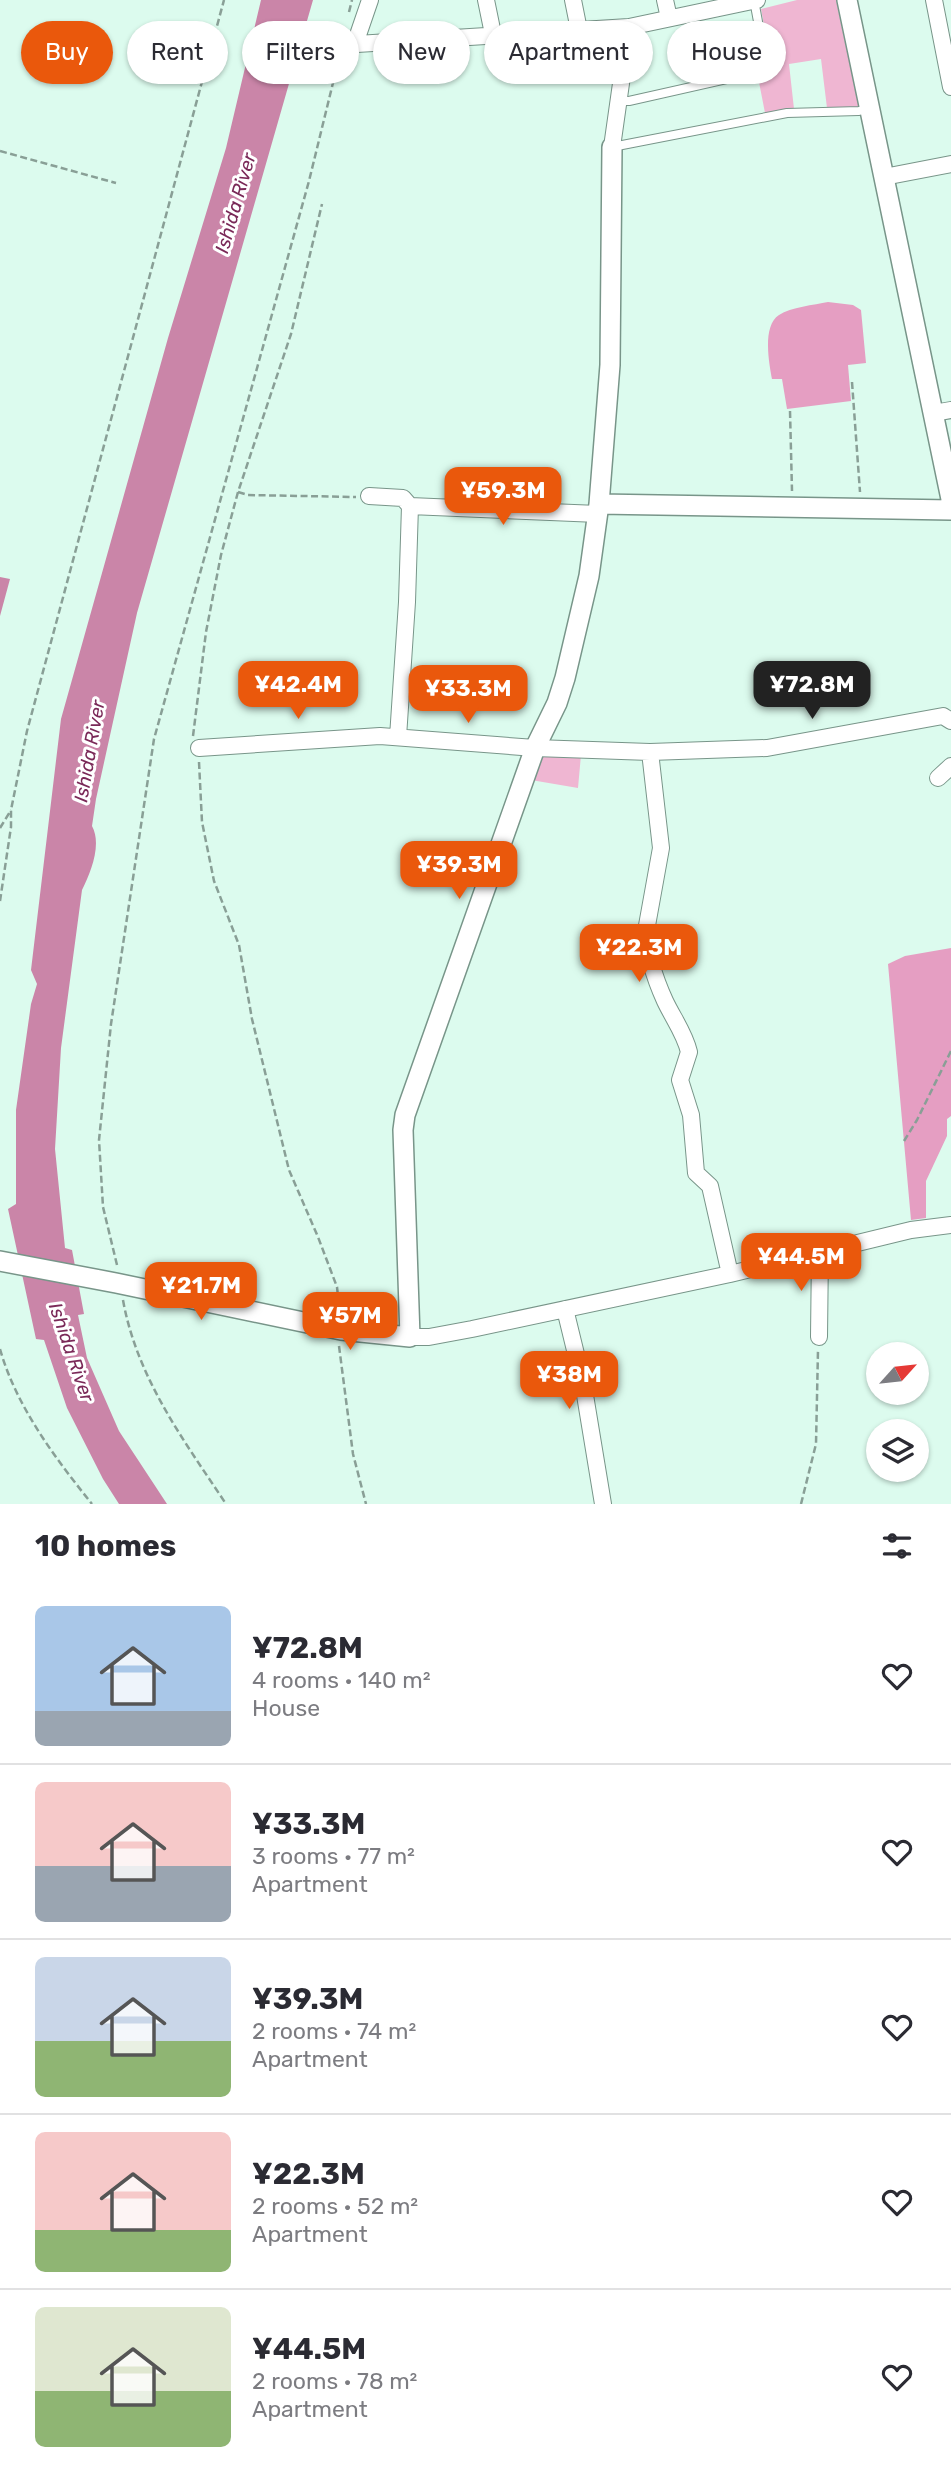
<!DOCTYPE html>
<meta charset="utf-8">
<style>
body{margin:0;font-family:Rubik,sans-serif;background:#f7f7f7;color:#2b2b33;height:100vh;display:flex;flex-direction:column;font-size:26px;white-space:nowrap}
*{box-sizing:border-box;margin:0}
p{font-size:23px;color:#7c7c81}
.icon{flex:none;width:38px;height:38px;fill:none;stroke:currentColor;stroke-width:2;stroke-linecap:round;stroke-linejoin:round}
.map{position:relative;height:1504px;overflow:hidden}
.side{display:flex;flex-direction:column;background:#fff;flex:1}
.side>*{flex:none}
.hud{position:absolute;left:21px;top:21px;width:910px;height:63px;display:flex;gap:14px}
.needle{width:46px;rotate:63deg}
.tools{position:absolute;left:866px;top:1342px;display:grid;gap:14px}
.tools a{display:grid;place-items:center;width:63px;height:63px;border-radius:50%;background:#fff;box-shadow:0 2px 5px #0004;font-size:35px}
.price{position:absolute;translate:-50% -60px;padding:0 16px;border-radius:14px;background:#ea580c;color:#fff;font-size:23px;line-height:46px;filter:drop-shadow(0 2px 4px #0008)}
.price::after{content:'';position:absolute;left:50%;top:42px;width:21px;height:16px;margin-left:-10px;background:inherit;clip-path:polygon(0 0,100% 0,50% 100%)}
.price.on{background:#222;color:#fff}
ul{padding:0;list-style:none}
li{display:flex;align-items:center;gap:21px;height:175px;padding:0 35px}
li+li{border-top:2px solid #e1e1e2}
li span{display:grid;place-items:center;flex:none;width:196px;height:140px;border-radius:10px;color:#555}
li>.icon{margin-inline-start:auto}
span .icon{width:84px;height:84px;fill:#fffc;stroke-width:1}
li b{font-size:30px}
h2{display:flex;justify-content:space-between;align-items:center;height:84px;padding:0 35px;font-size:30px}
.tag{padding:0 24px;border-radius:32px;background:#fff;box-shadow:0 2px 5px #0004;font-size:24px;line-height:63px}
.tag.on{background:#ea580c;color:#fff}
.map>svg:first-child{display:block}
</style>
<div class="map">
<svg width="951" height="1504" viewBox="0 0 951 1504">
<rect width="100%" height="100%" fill="#dcfbee"/>
<path fill="#efb6d2" d="M 797,0 L 836,0 L 859,108 L 827,108 L 821,59 L 789,64 L 794,109 L 765,113 L 758,77 L 773,74 L 761,9 Z
M 542,753 L 581,755 L 578,788 L 531,780 Z"/>
<path fill="#e59ec2" d="M 828,302 L 853,305 L 861,310 L 866,363 L 848,365 L 851,401 L 787,409 L 782,379 L 772,379 C 769,363 762,326 779,315 C 791,307 814,305 828,302 Z
M 951,948 L 951,1116 L 947,1119 L 947,1136 L 926,1181 L 926,1218 L 911,1220 L 888,964 L 905,956 Z"/>
<path fill="#ca85a8" d="M 261,0 L 313,0 L 137,613 L 96,799 L 92,826 C 102,844 91,872 82,890 L 61,1048 L 55,1149 L 65,1248 L 72,1250 L 84,1314 L 78,1315 L 87,1358 L 119,1431 L 167,1504 L 119,1504 L 103,1479 L 67,1408 L 44,1340 L 36,1339 L 8,1209 L 16,1204 L 16,1110 L 31,1004 L 37,984 L 31,970 L 61,719 L 168,338 L 226,148 Z
M 0,577 L 10,579 L 0,616 Z"/>
<g fill="none" stroke-linecap="round" stroke-linejoin="round">
<g stroke="#789589" stroke-width="10">
<path id="service" d="M 619,101 L 629,101 L 767,70 L 754,0
M 612,147 L 787,113 L 859,111 L 870,108"/>
</g>
<g stroke="#789589" stroke-width="18">
<path id="minor" d="M 370,0 L 358,35 L 357,44 L 629,27 L 757,0
M 486,0 L 493,34
M 573,0 L 579,30
M 665,0 L 669,18
M 934,0 L 951,87
M 612,147 L 629,27
M 884,177 L 951,164
M 934,413 L 951,410
M 369,496 L 403,498 L 410,506 L 407,602 L 398,737
M 410,506 L 598,514
M 199,748 L 380,736 L 535,748 L 650,752 L 767,748 L 943,716 L 951,721
M 650,752 L 661,848 L 646,931 C 647,955 655,979 665,1001 C 673,1018 685,1034 689,1052 L 680,1080 L 691,1115 L 696,1173 L 710,1186 L 730,1274
M 938,778 L 951,766
M 565,1309 L 583,1383 L 603,1504
M 410,1337 L 429,1337 L 472,1329 L 730,1274 L 911,1230 L 951,1225
M 819,1337 L 820,1251"/>
</g>
<g stroke="#789589" stroke-width="22">
<path id="tertiary" d="M 847,0 L 951,499
M 599,504 L 951,510
M 0,1261 L 116,1283 L 341,1330 L 410,1337 L 403,1130 L 405,1115 L 535,748 L 557,703 L 565,678 L 589,576 L 599,504 L 610,365 L 612,147"/>
</g>
<path stroke="#899f96" stroke-width="2.5" stroke-dasharray="7 3.5" stroke-linecap="butt" d="M 349,12 L 352,0
M 0,151 L 116,183
M 852,382 L 860,492
M 790,411 L 792,491
M 238,492 L 248,495 L 356,497
M 193,736 L 206,632 L 221,555 L 238,492 L 291,334 L 322,204
M 199,762 L 202,822 L 214,881 L 239,945 L 252,1019 L 289,1170 L 318,1237 L 337,1287 L 340,1315
M 0,828 L 11,810
M 0,901 L 11,827 L 11,810 L 27,731 L 224,0
M 904,1141 L 917,1120 L 951,1051
M 117,1265 L 103,1207 L 99,1140 L 111,1024 L 154,739 L 309,181 L 342,46
M 123,1300 C 137,1378 183,1439 226,1504
M 339,1346 L 353,1454 L 366,1504
M 0,1349 C 16,1406 55,1458 92,1504
M 801,1504 L 816,1444 L 818,1350"/>
<use href="#service" stroke="#fff" stroke-width="8"/>
<use href="#minor" stroke="#fff" stroke-width="16"/>
<use href="#tertiary" stroke="#fff" stroke-width="19"/>
</g>
<g text-anchor="middle" stroke-width="6" stroke-linejoin="round" paint-order="stroke">
<g font-size="19" font-style="italic" fill="#7a2958" stroke="#fff">
<text transform="translate(235 203) rotate(-74)" y="7">Ishida River</text>
<text transform="translate(89 751) rotate(-80)" y="7">Ishida River</text>
<text transform="translate(72 1352) rotate(71)" y="7">Ishida River</text>
</g>
</g>
</svg>
<div class="tools">
<a><svg class="needle" viewBox="-14 -14 28 28"><path d="M0-13l5 13h-10z" fill="#e53935"/><path d="M0 13l5-13h-10z" fill="#7c7c81"/></svg></a>
<a><svg class="icon" aria-label="layers" viewBox="0 0 24 24"><path d="M12 4l9 5-9 5-9-5zM3 14l9 5 9-5"/></svg></a>
</div>
<b class="price" style="left:503px;top:527px">¥59.3M</b>
<b class="price" style="left:298px;top:721px">¥42.4M</b>
<b class="price on" style="left:812px;top:721px">¥72.8M</b>
<b class="price" style="left:468px;top:725px">¥33.3M</b>
<b class="price" style="left:459px;top:901px">¥39.3M</b>
<b class="price" style="left:639px;top:984px">¥22.3M</b>
<b class="price" style="left:801px;top:1293px">¥44.5M</b>
<b class="price" style="left:201px;top:1322px">¥21.7M</b>
<b class="price" style="left:350px;top:1352px">¥57M</b>
<b class="price" style="left:569px;top:1411px">¥38M</b>
<div class="hud">
<a class="tag on">Buy</a>
<a class="tag">Rent</a>
<a class="tag">Filters</a>
<a class="tag">New</a>
<a class="tag">Apartment</a>
<a class="tag">House</a>
</div>
</div>
<section class="side">
<h2>10 homes<svg class="icon" aria-label="filters" viewBox="0 0 24 24"><path d="M4 7h16M4 17h16"/><circle cx="9" cy="7" r="2"/><circle cx="15" cy="17" r="2"/></svg></h2>
<ul>
<li><span style="background:linear-gradient(#a9c7e8 75%,#9aa5b1 0)"><svg class="icon" aria-label="home" viewBox="0 0 24 24"><path d="M3 11l9-7 9 7M6 9v11h12V9"/></svg></span><div><b>¥72.8M</b><p>4 rooms · 140 m²</p><p>House</p></div><svg class="icon" aria-label="heart" viewBox="0 0 24 24"><path d="M12 20l-8-8c-3-5 5-10 8-4 3-6 11-1 8 4z"/></svg></li>
<li><span style="background:linear-gradient(#f6c9c9 60%,#9aa5b1 0)"><svg class="icon" aria-label="home" viewBox="0 0 24 24"><path d="M3 11l9-7 9 7M6 9v11h12V9"/></svg></span><div><b>¥33.3M</b><p>3 rooms · 77 m²</p><p>Apartment</p></div><svg class="icon" aria-label="heart" viewBox="0 0 24 24"><path d="M12 20l-8-8c-3-5 5-10 8-4 3-6 11-1 8 4z"/></svg></li>
<li><span style="background:linear-gradient(#c9d6e8 60%,#8fb573 0)"><svg class="icon" aria-label="home" viewBox="0 0 24 24"><path d="M3 11l9-7 9 7M6 9v11h12V9"/></svg></span><div><b>¥39.3M</b><p>2 rooms · 74 m²</p><p>Apartment</p></div><svg class="icon" aria-label="heart" viewBox="0 0 24 24"><path d="M12 20l-8-8c-3-5 5-10 8-4 3-6 11-1 8 4z"/></svg></li>
<li><span style="background:linear-gradient(#f6c9c9 70%,#8fb573 0)"><svg class="icon" aria-label="home" viewBox="0 0 24 24"><path d="M3 11l9-7 9 7M6 9v11h12V9"/></svg></span><div><b>¥22.3M</b><p>2 rooms · 52 m²</p><p>Apartment</p></div><svg class="icon" aria-label="heart" viewBox="0 0 24 24"><path d="M12 20l-8-8c-3-5 5-10 8-4 3-6 11-1 8 4z"/></svg></li>
<li><span style="background:linear-gradient(#dfe7d0 60%,#8fb573 0)"><svg class="icon" aria-label="home" viewBox="0 0 24 24"><path d="M3 11l9-7 9 7M6 9v11h12V9"/></svg></span><div><b>¥44.5M</b><p>2 rooms · 78 m²</p><p>Apartment</p></div><svg class="icon" aria-label="heart" viewBox="0 0 24 24"><path d="M12 20l-8-8c-3-5 5-10 8-4 3-6 11-1 8 4z"/></svg></li>
</ul>
</section>
